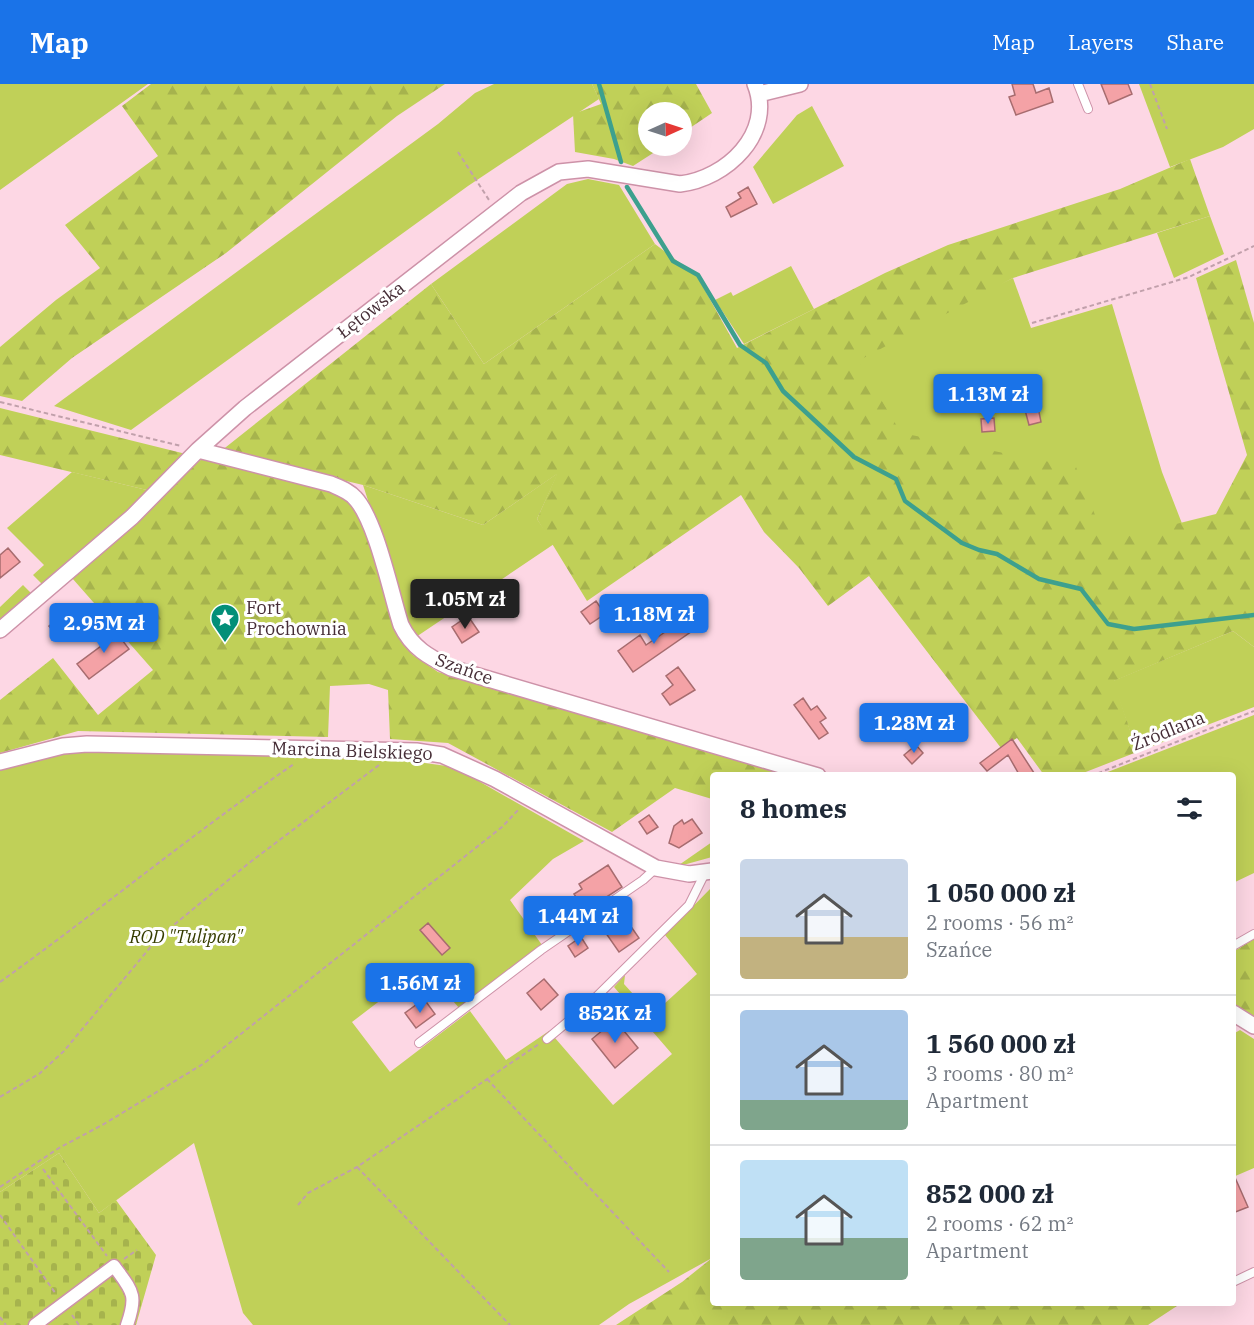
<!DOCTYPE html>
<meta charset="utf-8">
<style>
body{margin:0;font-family:"IBM Plex Serif",serif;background:#f2f2f3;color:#1f2937;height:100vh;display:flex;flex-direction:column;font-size:22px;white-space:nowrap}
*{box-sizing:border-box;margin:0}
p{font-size:20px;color:#747a83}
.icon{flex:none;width:33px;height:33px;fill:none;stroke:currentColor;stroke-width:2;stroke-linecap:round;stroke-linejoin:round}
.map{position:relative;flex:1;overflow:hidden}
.details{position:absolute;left:710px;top:688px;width:526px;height:534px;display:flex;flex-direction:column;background:#fff;border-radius:6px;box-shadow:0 6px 24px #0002}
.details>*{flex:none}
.needle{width:39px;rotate:87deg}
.tools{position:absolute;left:638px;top:18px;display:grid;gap:12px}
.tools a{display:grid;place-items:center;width:54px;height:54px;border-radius:50%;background:#fff;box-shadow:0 6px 24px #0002;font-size:30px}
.price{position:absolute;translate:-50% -51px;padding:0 14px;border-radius:6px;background:#1a73e8;color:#fff;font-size:20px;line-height:39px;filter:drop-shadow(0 2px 3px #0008)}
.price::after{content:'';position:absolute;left:50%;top:36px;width:18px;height:14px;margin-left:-9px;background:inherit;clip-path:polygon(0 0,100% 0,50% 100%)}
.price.current{background:#222;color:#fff}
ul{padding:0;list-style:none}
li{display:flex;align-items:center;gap:18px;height:150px;padding:0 30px}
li+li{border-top:2px solid #e0e1e3}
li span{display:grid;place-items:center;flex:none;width:168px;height:120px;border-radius:6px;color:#555}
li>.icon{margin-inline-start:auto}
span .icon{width:72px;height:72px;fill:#fffc;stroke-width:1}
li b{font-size:26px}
h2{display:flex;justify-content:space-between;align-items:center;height:72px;padding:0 30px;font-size:26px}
header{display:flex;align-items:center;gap:36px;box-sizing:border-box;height:84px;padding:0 30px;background:#1a73e8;color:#fff}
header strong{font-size:28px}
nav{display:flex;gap:33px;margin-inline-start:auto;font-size:21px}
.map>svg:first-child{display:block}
</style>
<header>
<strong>Map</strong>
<nav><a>Map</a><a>Layers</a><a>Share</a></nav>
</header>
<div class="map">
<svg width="1254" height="1241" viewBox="0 0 1254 1241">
<defs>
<pattern id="forest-firs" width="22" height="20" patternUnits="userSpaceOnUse" patternTransform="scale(1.5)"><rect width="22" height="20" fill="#c0d058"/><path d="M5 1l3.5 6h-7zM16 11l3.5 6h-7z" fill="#a6b34d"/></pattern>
<pattern id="cemetery-stones" width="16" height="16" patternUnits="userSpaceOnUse" patternTransform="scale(1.5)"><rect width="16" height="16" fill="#c0d058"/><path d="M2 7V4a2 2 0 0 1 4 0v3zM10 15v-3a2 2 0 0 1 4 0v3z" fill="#a6b34d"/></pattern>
</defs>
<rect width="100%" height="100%" fill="#fdd7e4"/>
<path fill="#c0d058" d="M 0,0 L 148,0 L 0,106 Z
M 494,0 L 592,0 L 599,15 L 468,102 L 131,346 L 54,322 L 438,40 L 475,9 Z
M 1139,0 L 1254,0 L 1254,45 L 1223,63 L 1170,83 Z
M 812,22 L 844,82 L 773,120 L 753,83 L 797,31 Z
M 588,95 L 619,101 L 655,160 L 484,280 L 431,200 L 567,100 Z
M 1210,132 L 1224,170 L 1174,194 L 1157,149 Z
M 791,182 L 814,225 L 744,260 L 715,216 L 731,208 L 733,212 Z
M 1013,194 L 1031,244 L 1112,220 L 1162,388 L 1188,455 L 1079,507 L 778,305 Z
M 72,388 L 151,407 L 43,501 L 33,491 L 44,481 L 7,444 Z
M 558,389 L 537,435 L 554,460 L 413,555 L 363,401 L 483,441 Z
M 23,501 L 32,510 L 0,538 L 0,523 Z
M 1233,547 L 1254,563 L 1254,623 L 1137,668 L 1113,597 Z
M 1254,631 L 1254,789 L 1233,799 L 1233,692 L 1100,691 Z
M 115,667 L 352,669 L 454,683 L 584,757 L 553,775 L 510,816 L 542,861 L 459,924 L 424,883 L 352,938 L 390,988 L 470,927 L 506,976 L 549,947 L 613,1021 L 672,970 L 614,903 L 625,891 L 624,900 L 652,931 L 697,890 L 665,851 L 710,805 L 712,808 L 712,1174 L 629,1220 L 599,1241 L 253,1241 L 243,1229 L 194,1059 L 99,1129 L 59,1069 L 0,1108 L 0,685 L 68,669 Z
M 712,758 L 712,773 L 676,783 Z
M 1240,946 L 1254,955 L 1254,1084 L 1233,1093 L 1233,950 Z"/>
<path fill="url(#forest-firs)" d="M 151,0 L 445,0 L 397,32 L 226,169 L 72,274 L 22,317 L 0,312 L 0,263 L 56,216 L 100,184 L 65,141 L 158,72 L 122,22 Z
M 592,0 L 696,0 L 712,29 L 681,50 L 681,28 L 648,28 L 648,62 L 664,62 L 633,82 L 614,75 L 575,68 L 573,30 L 601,20 Z
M 1190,75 L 1210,132 L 1013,194 L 858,277 L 901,349 L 1076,383 L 1097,436 L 1112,456 L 1216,430 L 1247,371 L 1196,194 L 1236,176 L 1254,239 L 1254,563 L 1233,547 L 1114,597 L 1137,668 L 1078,691 L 1044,691 L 1017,654 L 1001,664 L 869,492 L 828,522 L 799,484 L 764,448 L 741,411 L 587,517 L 537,435 L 557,390 L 483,441 L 363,401 L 221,367 L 431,200 L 484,280 L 655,160 L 697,192 L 737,264 L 885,189 L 948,161 L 1120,105 Z
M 0,324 L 186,370 L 151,407 L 0,371 Z
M 206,371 L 345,411 L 360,431 L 402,557 L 413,571 L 438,588 L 796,691 L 712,692 L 712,715 L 675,704 L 612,748 L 448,659 L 390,655 L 388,606 L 369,600 L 330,602 L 328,653 L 78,647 L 0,669 L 0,616 L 53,574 L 98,631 L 153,586 L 72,494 Z
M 1254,855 L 1254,934 L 1233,922 L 1233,868 Z
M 712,1174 L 712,1220 L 1180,1220 L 1148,1241 L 616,1241 L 682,1198 Z"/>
<path fill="url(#cemetery-stones)" d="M 59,1069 L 99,1129 L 116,1116 L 156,1171 L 136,1241 L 0,1241 L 0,1108 Z"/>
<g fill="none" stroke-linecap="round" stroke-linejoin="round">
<path stroke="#3da08e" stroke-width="4.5" d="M 599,0 L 621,78
M 627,103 L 673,177 L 698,191 L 740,261 L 766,279 L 783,307 L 854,373 L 896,395 L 905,417 L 962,459 L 979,466 L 997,470 L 1039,495 L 1081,505 L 1108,540 L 1134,545 L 1254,531"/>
</g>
<path fill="#f4a2a6" stroke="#a76c6f" stroke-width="1.5" d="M 1012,0 L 1033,0 L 1036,9 L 1049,4 L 1053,18 L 1016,31 L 1009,13 L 1015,11 Z
M 1101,0 L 1128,0 L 1132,10 L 1109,20 Z
M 748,103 L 757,120 L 731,133 L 726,123 L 741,114 L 738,109 Z
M 1038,323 L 1041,338 L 1029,341 L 1025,326 Z
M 994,334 L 995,347 L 982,348 L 981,335 Z
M 8,464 L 20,478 L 0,494 L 0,471 Z
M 500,513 L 508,527 L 499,533 L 490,518 Z
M 596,517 L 605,530 L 590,540 L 581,528 Z
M 73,521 L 86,536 L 61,557 L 49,542 Z
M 468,532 L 479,548 L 462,559 L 452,543 Z
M 687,533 L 695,545 L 633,588 L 618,567 L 640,551 L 646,561 Z
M 113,544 L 129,565 L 89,595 L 77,580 L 105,559 L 101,554 Z
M 678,583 L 695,606 L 670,621 L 662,610 L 673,601 L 666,592 Z
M 803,614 L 811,626 L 817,622 L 826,634 L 820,638 L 828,649 L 819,655 L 794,621 Z
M 1012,655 L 1036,692 L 1020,692 L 1008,671 L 987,687 L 980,679 Z
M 916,661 L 923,669 L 912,680 L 904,671 Z
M 649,731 L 658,743 L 647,750 L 639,738 Z
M 692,735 L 702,749 L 679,764 L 669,759 L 674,742 L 682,736 L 684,740 Z
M 608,781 L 622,803 L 585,827 L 574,810 L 582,805 L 579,800 Z
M 623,831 L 639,854 L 619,868 L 603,845 Z
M 428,839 L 450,864 L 442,871 L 420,846 Z
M 581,853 L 588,864 L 575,873 L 568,862 Z
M 544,895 L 558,911 L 541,926 L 527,909 Z
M 424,915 L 435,930 L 416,944 L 405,929 Z
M 615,936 L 638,964 L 615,984 L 592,955 Z
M 1233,1089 L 1248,1123 L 1233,1129 Z"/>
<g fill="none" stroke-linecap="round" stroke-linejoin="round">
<g stroke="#cd92a8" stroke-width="10">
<path id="service" d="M 1078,0 L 1088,25
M 1233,862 L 1254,850
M 547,955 L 589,920 L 689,821 L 705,789
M 419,959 L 541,866 L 643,796 L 656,784
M 1233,1198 L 1254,1188"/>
</g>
<g stroke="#cd92a8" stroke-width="15">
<path id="pedestrian" d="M 35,1241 L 114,1182 C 132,1207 138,1210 127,1241"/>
</g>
<g stroke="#cd92a8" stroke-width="18">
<path id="minor" d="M 759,10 L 800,0
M 198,366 L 331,400 C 340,404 349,407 355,414 C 376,436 391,510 401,541 C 412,564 429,573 451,584 L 818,692
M 0,546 L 132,433 L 198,366 L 245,324 L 521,109 L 559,88 L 588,85 L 680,100 C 726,95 775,49 755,0
M 0,678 L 63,662 L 87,660 L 416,667 L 442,671 L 495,695 L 656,784 L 689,790 L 712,787
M 1233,929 L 1254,942"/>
</g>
<path stroke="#c1a0ab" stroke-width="2" stroke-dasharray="4.5 3" stroke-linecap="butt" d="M 1150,0 L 1167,45
M 458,68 L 489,116
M 1032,239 L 1189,193 L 1254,162
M 0,318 L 181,362
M 1091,692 L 1254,627
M 0,898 C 99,827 193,749 294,680
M 487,995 L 669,1188
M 0,1013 L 39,990 L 64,967 L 158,854 L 249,779 L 379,681
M 357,1083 L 510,1241
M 43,1085 L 107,1172
M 0,1103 L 59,1064 L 104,1040 L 203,980 L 502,743 L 520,724
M 298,1121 L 308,1109 L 357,1083 L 539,960
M 0,1131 L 56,1210
M 124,1175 L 137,1166
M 72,1231 L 79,1241
M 0,1233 L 6,1241"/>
<use href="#service" stroke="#fff" stroke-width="8"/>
<use href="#pedestrian" stroke="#fff" stroke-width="12"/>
<use href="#minor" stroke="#fff" stroke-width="15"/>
</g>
<defs>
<g id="sight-pin" transform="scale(1.5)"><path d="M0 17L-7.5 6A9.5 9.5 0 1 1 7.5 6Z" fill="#038f78" stroke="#fff"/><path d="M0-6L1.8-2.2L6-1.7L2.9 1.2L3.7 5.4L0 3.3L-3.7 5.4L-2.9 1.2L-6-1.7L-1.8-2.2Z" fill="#fff"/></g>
</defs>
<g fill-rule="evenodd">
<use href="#sight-pin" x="225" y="534"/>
</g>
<g text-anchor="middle" stroke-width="6" stroke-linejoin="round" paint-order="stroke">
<g font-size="18" fill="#452d36" stroke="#fff">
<text transform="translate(371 226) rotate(-38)" y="6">Łętowska</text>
<text transform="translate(464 585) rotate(20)" y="6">Szańce</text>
<text transform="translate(1168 647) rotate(-22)" y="6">Źródlana</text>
<text transform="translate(352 667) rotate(2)" y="6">Marcina Bielskiego</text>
</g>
<g font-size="18" fill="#452d36" stroke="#fff" text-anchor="start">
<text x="246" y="530">Fort<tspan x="246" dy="21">Prochownia</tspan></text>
</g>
<g font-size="18" font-style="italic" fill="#363d00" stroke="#fff">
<text x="186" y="859">ROD "Tulipan"</text>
</g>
</g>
</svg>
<div class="tools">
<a><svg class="needle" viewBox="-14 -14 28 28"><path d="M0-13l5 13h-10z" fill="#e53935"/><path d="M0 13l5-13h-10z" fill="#747a83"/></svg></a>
</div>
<b class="price" style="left:988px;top:341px">1.13M zł</b>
<b class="price current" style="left:465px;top:546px">1.05M zł</b>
<b class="price" style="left:654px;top:561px">1.18M zł</b>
<b class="price" style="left:104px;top:570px">2.95M zł</b>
<b class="price" style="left:914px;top:670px">1.28M zł</b>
<b class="price" style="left:578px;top:863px">1.44M zł</b>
<b class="price" style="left:420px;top:930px">1.56M zł</b>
<b class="price" style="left:615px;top:960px">852K zł</b>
<section class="details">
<h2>8 homes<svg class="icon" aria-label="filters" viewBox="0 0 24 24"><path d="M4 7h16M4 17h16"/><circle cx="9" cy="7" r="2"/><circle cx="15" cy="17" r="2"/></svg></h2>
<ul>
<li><span style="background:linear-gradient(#c9d6e8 65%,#c2b280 0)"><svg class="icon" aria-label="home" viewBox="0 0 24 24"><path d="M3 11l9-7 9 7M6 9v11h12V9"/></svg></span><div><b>1 050 000 zł</b><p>2 rooms · 56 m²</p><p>Szańce</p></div></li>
<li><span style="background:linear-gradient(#a9c7e8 75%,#7fa58c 0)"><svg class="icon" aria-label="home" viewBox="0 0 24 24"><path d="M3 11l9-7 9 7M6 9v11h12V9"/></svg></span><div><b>1 560 000 zł</b><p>3 rooms · 80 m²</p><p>Apartment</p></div></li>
<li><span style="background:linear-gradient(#bfe0f5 65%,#7fa58c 0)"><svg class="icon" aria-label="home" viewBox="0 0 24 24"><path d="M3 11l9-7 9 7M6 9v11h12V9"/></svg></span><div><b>852 000 zł</b><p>2 rooms · 62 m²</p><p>Apartment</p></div></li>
</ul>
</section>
</div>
